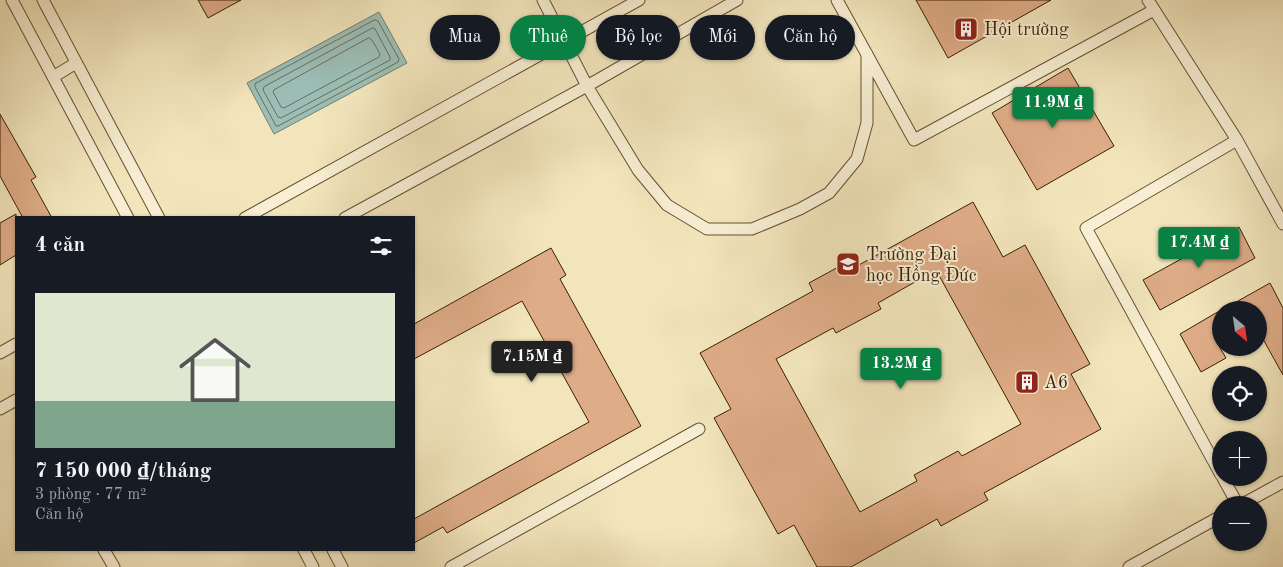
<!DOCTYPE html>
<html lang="vi">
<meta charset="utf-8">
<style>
body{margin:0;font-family:"Old Standard TT",serif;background:#242831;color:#f1f3f6;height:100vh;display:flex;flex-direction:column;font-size:19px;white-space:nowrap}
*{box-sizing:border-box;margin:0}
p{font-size:16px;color:#9ea1a6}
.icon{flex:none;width:28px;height:28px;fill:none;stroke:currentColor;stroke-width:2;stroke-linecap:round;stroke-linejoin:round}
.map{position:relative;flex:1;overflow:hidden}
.sheet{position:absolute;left:15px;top:216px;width:400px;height:335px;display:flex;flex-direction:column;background:#171b24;border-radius:0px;box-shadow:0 1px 4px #0004}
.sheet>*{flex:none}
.banner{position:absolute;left:430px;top:15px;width:475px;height:45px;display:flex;gap:10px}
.needle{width:32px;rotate:151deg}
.fabs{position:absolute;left:1212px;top:301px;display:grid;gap:10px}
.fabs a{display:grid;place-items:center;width:55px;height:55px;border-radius:50%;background:#171b24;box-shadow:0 1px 4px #0004;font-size:25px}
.price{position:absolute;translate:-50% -42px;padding:0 11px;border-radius:5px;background:#0b8043;color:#fff;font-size:16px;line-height:32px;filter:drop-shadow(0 1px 2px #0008)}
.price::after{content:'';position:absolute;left:50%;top:30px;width:15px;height:11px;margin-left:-8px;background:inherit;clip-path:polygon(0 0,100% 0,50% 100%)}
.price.selected{background:#222;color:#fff}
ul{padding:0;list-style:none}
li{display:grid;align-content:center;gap:10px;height:265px;padding:0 20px}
li span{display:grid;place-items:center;height:155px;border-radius:0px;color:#555}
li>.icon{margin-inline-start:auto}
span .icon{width:90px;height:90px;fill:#fffc;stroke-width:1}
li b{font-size:21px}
h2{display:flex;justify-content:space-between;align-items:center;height:60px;padding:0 20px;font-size:21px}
.chip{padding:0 18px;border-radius:22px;background:#171b24;box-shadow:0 1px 4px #0004;font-size:18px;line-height:45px}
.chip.selected{background:#0b8043;color:#fff}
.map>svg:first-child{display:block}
</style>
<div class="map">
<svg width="1283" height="567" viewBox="0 0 1283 567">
<rect width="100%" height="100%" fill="#f2e5bc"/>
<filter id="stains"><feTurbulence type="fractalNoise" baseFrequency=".004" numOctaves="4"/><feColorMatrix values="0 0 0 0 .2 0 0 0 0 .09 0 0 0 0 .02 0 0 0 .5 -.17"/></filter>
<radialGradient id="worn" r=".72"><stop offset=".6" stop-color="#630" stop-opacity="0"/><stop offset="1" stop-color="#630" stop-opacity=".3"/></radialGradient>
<path fill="#9cbeb7" stroke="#747e6e" d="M 379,12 L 407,63 L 274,134 L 247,83 Z"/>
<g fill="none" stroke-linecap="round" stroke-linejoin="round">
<path stroke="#6a6e5c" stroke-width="1" d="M 375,20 L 378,21 L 399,59 L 398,62 L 278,126 L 276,126 L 255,87 L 255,84 Z
M 373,28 L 375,29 L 390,57 L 390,60 L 281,118 L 278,117 L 263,90 L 264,87 Z
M 369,38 L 372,40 L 380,54 L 379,57 L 284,108 L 281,107 L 273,92 L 274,90 Z"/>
</g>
<path fill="#deac87" stroke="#381f00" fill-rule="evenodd" d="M 198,0 L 241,0 L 208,18 Z
M 916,0 L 1051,0 L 948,58 Z
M 1068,68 L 1114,146 L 1037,190 L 992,113 Z
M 0,114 L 36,177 L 31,180 L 52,218 L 23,218 L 0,176 Z
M 973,202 L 1003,257 L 1025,245 L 1090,364 L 1071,374 L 1101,429 L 984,493 L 988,500 L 941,526 L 937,519 L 851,567 L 817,567 L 794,525 L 778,534 L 714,418 L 731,409 L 700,353 L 813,291 L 809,283 L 853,259 L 857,266 ZM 936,270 L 1021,424 L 962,456 L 958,451 L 914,475 L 917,481 L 860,512 L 776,359 L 833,328 L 836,333 L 881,309 L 878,303 Z
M 16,214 L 16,255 L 0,265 L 0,223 Z
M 1239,227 L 1255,258 L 1160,310 L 1143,280 Z
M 551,248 L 566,275 L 560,279 L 641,426 L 447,533 L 443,527 L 414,543 L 414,519 L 589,422 L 522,301 L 414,359 L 414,324 Z
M 1270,283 L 1283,308 L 1283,375 L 1259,332 L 1259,310 L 1222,310 Z
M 1221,310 L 1220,348 L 1226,358 L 1201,372 L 1180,334 Z"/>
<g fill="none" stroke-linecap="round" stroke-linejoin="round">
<g stroke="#66502f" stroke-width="13">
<path id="service" d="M 12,0 L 128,218
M 43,0 L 159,218
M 543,0 L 587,86 L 638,170 L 667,205 L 707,229 L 752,229 L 800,209 L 829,193 L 857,159 L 867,123 L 867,54
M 837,0 L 914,140 L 1154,10
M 1148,0 L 1237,140 L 1283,224
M 53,77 L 76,63
M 245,218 L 639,0
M 345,218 L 587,86 L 737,0
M 0,353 L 16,344
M 0,409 L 16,400
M 1221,475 L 1086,228 L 1237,140
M 1223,478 L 1238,505
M 1241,505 L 1283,482
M 104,550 L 114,567
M 304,550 L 313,567
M 333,550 L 342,567
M 451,567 L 699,429
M 1129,567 L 1221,516"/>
</g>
<use href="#service" stroke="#f7eed3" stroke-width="11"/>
</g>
<defs>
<g id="building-square" transform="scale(1.25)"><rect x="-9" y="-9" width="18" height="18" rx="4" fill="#8f2418" stroke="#f7eed3"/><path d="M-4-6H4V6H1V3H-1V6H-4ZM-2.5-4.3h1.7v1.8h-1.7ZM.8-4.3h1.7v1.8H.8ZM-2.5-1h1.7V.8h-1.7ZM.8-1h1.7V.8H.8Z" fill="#fff"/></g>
<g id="university-square" transform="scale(1.25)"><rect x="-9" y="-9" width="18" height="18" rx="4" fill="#8f2418" stroke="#f7eed3"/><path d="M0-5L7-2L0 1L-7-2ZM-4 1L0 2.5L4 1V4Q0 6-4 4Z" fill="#fff"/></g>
</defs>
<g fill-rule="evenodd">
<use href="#building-square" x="966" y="29"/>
<use href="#university-square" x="848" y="264"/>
<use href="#building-square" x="1027" y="382"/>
</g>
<g text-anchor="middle" stroke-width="4" stroke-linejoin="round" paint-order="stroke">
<g font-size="18" fill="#381f00" stroke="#f7eed3" text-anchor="start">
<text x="984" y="35">Hội trường</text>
<text x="866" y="260">Trường Đại<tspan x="866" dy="21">học Hồng Đức</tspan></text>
<text x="1044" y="388">A6</text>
</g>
</g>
<rect width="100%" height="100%" filter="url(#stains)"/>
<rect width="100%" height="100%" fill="url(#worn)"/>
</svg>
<div class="fabs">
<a><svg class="needle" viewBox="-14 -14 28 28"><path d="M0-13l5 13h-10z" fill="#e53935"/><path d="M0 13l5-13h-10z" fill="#9ea1a6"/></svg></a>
<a><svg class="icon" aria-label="locate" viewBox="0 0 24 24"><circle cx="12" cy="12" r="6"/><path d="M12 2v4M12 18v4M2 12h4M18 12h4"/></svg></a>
<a>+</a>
<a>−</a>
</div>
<b class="price" style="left:1053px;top:129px">11.9M ₫</b>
<b class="price" style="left:1199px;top:269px">17.4M ₫</b>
<b class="price selected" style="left:532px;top:383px">7.15M ₫</b>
<b class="price" style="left:901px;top:390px">13.2M ₫</b>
<div class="banner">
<a class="chip">Mua</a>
<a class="chip selected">Thuê</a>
<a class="chip">Bộ lọc</a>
<a class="chip">Mới</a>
<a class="chip">Căn hộ</a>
</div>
<section class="sheet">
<h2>4 căn<svg class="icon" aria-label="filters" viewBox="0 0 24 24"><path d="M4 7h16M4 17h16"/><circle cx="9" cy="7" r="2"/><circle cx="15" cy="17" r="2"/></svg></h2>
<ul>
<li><span style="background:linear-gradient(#dfe7d0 70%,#7fa58c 0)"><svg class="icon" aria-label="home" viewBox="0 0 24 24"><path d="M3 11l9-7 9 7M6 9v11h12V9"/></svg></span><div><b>7 150 000 ₫/tháng</b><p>3 phòng · 77 m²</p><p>Căn hộ</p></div></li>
</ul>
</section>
</div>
